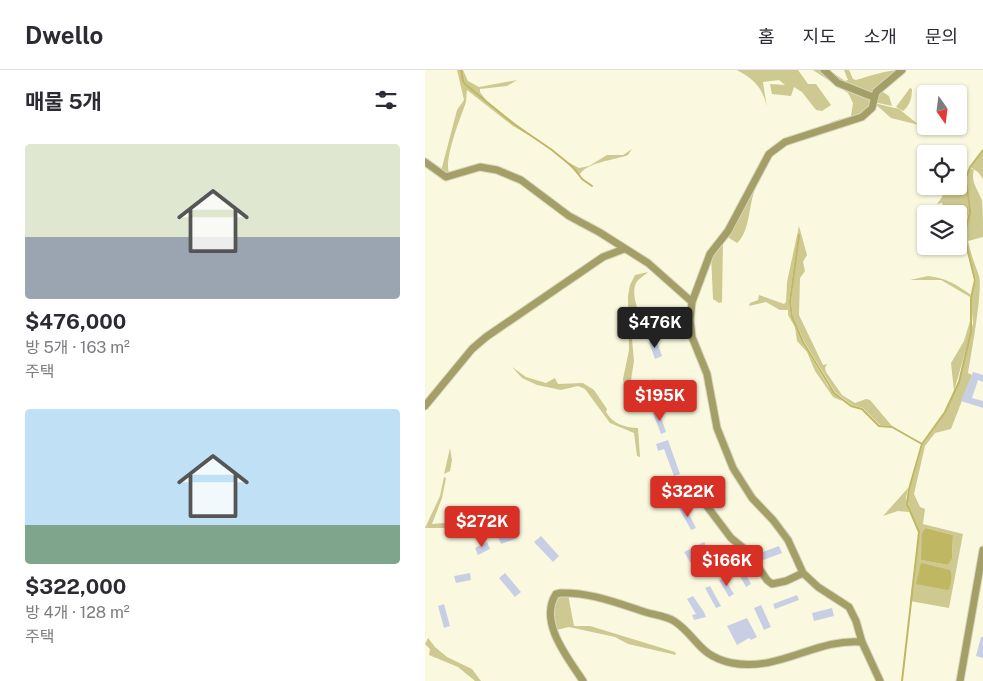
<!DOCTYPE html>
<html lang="ko">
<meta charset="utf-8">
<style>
body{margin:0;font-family:"Public Sans","Noto Sans KR",sans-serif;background:#f7f7f7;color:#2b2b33;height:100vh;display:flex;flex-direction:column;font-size:19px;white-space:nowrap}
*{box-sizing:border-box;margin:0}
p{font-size:16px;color:#7c7c81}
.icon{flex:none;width:28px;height:28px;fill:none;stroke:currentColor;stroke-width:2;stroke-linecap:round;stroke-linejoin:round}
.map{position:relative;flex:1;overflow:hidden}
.sheet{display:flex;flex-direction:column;background:#fff;width:425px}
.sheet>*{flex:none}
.needle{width:32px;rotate:166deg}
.controls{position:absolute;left:492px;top:15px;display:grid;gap:10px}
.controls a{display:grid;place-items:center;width:50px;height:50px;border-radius:5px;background:#fff;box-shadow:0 1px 4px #0004;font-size:25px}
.price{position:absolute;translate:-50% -42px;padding:0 11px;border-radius:5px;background:#d93025;color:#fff;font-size:16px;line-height:32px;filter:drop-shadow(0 1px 2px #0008)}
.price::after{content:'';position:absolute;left:50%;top:30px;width:15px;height:11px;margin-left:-8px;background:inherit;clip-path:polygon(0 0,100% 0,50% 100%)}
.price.active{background:#222;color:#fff}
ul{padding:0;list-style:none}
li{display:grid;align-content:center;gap:10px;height:265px;padding:0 25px}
li span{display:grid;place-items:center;height:155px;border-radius:5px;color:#555}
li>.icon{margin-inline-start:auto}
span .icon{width:90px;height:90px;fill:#fffc;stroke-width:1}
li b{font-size:21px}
h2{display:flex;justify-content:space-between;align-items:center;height:60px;padding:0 25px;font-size:21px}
header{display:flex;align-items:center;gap:30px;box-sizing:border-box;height:70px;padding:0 25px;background:#fff;border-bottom:1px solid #e1e1e2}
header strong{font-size:24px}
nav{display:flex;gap:28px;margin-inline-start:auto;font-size:18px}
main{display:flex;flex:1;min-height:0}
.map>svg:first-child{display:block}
</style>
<header>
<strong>Dwello</strong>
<nav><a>홈</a><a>지도</a><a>소개</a><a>문의</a></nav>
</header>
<main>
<section class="sheet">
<h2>매물 5개<svg class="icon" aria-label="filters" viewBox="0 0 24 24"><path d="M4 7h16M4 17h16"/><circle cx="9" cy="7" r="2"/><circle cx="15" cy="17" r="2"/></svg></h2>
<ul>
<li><span style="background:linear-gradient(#dfe7d0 60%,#9aa5b1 0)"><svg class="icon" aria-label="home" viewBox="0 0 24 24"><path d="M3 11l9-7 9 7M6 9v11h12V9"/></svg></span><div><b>$476,000</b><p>방 5개 · 163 m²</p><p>주택</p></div></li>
<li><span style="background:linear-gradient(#bfe0f5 75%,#7fa58c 0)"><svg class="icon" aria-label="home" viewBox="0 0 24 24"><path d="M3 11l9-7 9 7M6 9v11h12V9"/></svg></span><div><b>$322,000</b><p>방 4개 · 128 m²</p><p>주택</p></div></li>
</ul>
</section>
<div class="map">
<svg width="558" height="611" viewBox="0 0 558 611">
<rect width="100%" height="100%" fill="#faf9e0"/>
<path fill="#cec990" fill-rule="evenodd" d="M 32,0 L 38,0 L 43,11 L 54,17 L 92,10 L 82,16 L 55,19 L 55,22 L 63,33 L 112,70 L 88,56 L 42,20 C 41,25 42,30 40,35 C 35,48 17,95 25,104 L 16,101 L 32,40 L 39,30 Z
M 312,0 L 373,0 L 383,14 L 391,14 L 406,35 L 397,41 L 391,40 L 377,22 L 369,17 L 366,26 L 347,24 L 345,14 L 360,15 L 354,10 L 338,12 L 342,38 C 338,18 330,10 312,0 Z
M 388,0 L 398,0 L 443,28 L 446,34 L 436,44 L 404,55 L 406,52 L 426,46 L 428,33 L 423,23 Z
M 401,0 L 404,0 L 420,11 L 423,10 L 419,0 L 424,0 L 428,9 L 431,10 C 444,6 463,0 476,0 L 448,26 L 423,17 Z
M 485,18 L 487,19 C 487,27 485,36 478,41 L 471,37 Z
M 455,20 L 464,26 L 467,36 L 449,32 Z
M 449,33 L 474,39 L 494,55 L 466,48 Z
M 355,78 C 343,89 335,106 329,122 C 324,137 324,163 312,173 L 301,166 L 345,85 Z
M 207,79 L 203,85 C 191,90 160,92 154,106 L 139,90 L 154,98 L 164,96 L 182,85 L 198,85 Z
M 558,81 L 558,109 L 553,102 L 545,97 Z
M 545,98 L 549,100 C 545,112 554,121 557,131 C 558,142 558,156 558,167 L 543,171 C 546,185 550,194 554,206 C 558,220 546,285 543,303 L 547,305 L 526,359 L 510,363 L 500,376 L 489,424 L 495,437 L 500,439 L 498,454 L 538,464 L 524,538 L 485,531 L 494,462 L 485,441 L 482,428 L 498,374 L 520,342 L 534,312 L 548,253 L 546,228 L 551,210 L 539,166 L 545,142 L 542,108 ZM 501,458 L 528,465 L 527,489 L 523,495 L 497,490 Z
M 537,105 L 541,106 L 544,142 L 538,159 L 539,174 L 534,170 L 534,144 L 521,144 L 517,133 L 512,134 L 517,127 L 519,116 L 534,116 L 534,107 Z
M 374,156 L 382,185 L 378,192 L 380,201 L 375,208 L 374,245 L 398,295 L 402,294 L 400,298 L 401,302 L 417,325 L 430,333 L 441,329 L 445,330 L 467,356 L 455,355 L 438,338 L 427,335 L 410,322 L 379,271 L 368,247 L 366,232 L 374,160 L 364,232 L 366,247 L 377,272 L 403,316 L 417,331 L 408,327 L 390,301 L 382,282 L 372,271 L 370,257 L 363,245 L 363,240 L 355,240 L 341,232 L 324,236 L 325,233 L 333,230 L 334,225 L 359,234 L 361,232 L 362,212 Z
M 298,169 L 297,232 L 294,233 L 288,229 L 286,185 Z
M 223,202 C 219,206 214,208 211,213 C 203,230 225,252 207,269 L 209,291 L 204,323 L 204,339 L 201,335 L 198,309 L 204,280 L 203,226 L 205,215 L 210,205 Z
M 503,206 C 521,208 531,214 546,225 L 545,227 L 516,210 L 485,210 Z
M 546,236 L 546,262 L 529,321 L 526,293 L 539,271 L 545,251 Z
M 87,297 L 101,307 L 121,313 L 130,308 L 133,314 L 158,313 L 169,320 L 182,339 L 181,342 C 187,353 200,358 213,358 L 215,387 L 212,386 L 209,363 L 185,353 L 160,319 L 153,316 L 136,320 L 112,315 L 97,308 Z
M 25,378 L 27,390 L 25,401 L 19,404 Z
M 19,407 L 21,408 L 17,428 L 7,454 L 18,453 L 46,459 L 65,455 L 65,457 L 44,463 L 21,458 L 0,458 L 15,426 Z
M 483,418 L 481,428 L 484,442 L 473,441 L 458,446 Z
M 143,524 L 149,556 L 165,556 L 250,582 L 251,585 L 203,574 L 190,567 L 144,557 L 131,560 L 129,536 L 134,527 Z
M 3,568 L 10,577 L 22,587 L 47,599 L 56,611 L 50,611 L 33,597 L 4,585 L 5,579 L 0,574 Z"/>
<path fill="#c0b762" d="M 501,458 L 528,465 L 527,489 L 523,495 L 496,490 L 497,463 Z
M 496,493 L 525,500 C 527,503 527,516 523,520 L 491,514 Z"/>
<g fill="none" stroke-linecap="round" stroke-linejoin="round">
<path stroke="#c0b762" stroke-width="2" d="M 36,0 L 38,11 L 41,15 L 89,54 L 127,80 L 149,98 L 157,109 L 167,116
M 374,165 L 365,232 L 367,247 L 378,272 L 409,323 L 426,336 L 437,339 L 454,356 L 467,357 L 497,374
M 477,611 L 494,462 L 482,434 L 484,419 L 497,374 L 520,342 L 534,312 L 546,262 L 546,228 L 550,210 L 539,166 L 545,142 L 541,108 L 545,97 L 558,80"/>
</g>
<path fill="#c8cfe5" d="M 231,269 L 237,286 L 230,289 L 224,272 Z
M 548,302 L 558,305 L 558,312 L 553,310 L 547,328 L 558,331 L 558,338 L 536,331 Z
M 229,309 L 243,323 L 238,327 L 224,314 Z
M 234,341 L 241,362 L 236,364 L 228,343 Z
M 243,370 L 255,404 L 249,406 L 239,379 L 233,381 L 231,374 Z
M 260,436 L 271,458 L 266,460 L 254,438 Z
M 88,459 L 92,468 L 76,474 L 72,465 Z
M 116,466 L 134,486 L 128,492 L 109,472 Z
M 62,472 L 65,479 L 53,485 L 50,478 Z
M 279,472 L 292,496 L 287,499 L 279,487 L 272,491 L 277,501 L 272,503 L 259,482 Z
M 354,476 L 357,483 L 336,491 L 332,484 Z
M 317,497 L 326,514 L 321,517 L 312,501 Z
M 45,503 L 46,510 L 31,513 L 29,506 Z
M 80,503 L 96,522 L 90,527 L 74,508 Z
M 299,508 L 309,524 L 304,527 L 294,510 Z
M 285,516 L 296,536 L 291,538 L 280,518 Z
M 372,525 L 374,530 L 350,539 L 348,534 Z
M 268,526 L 279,542 L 281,547 L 269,550 L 267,545 L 271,544 L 262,529 Z
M 19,534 L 25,556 L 19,558 L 13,536 Z
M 336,535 L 346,557 L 339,560 L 329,538 Z
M 407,538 L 409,546 L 389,551 L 387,543 Z
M 322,548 L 332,567 L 326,570 L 324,568 L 312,575 L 302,556 Z
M 556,567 L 558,567 L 558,588 L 551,586 Z"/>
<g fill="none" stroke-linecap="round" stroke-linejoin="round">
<g stroke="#d6d5bf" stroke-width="9">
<path id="street" d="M 399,0 L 413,13 L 448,27
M 0,92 L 21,107 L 55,97 L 72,100 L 96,110 L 144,146 L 174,162 L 223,193 L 267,232
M 0,336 L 47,279 L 61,267 L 178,187 L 199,179
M 261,414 L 272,423 L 306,468 L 322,481 L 342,510 L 347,514 L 361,511 L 378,503
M 158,611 C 143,588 113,552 131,524 L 135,523 C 165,522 192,533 220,542 C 229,545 241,546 249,551 C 272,566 273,586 307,593 C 355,602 391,568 437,572
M 455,611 L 437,572 L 431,551 L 424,537 L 393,517 L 378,503 L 363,470 L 348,450 L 327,428 L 308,398 L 292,358 L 282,304 L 267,267 L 265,250 L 267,232 L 285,184 L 303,161 L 344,84 L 360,72 L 437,47 L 447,38 L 451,22 L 477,0
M 535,611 L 558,480"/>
</g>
<use href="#street" stroke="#a49f67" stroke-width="7"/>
</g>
</svg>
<div class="controls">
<a><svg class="needle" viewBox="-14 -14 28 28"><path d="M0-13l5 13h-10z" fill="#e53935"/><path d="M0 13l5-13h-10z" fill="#7c7c81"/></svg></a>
<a><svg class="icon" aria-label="locate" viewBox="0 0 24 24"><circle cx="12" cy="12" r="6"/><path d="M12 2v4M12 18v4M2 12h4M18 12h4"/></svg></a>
<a><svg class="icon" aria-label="layers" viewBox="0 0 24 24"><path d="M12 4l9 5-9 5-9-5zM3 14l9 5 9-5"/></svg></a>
</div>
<b class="price active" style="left:230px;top:279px">$476K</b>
<b class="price" style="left:235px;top:352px">$195K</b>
<b class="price" style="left:263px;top:448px">$322K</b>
<b class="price" style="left:57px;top:478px">$272K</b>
<b class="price" style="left:302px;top:517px">$166K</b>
</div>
</main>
